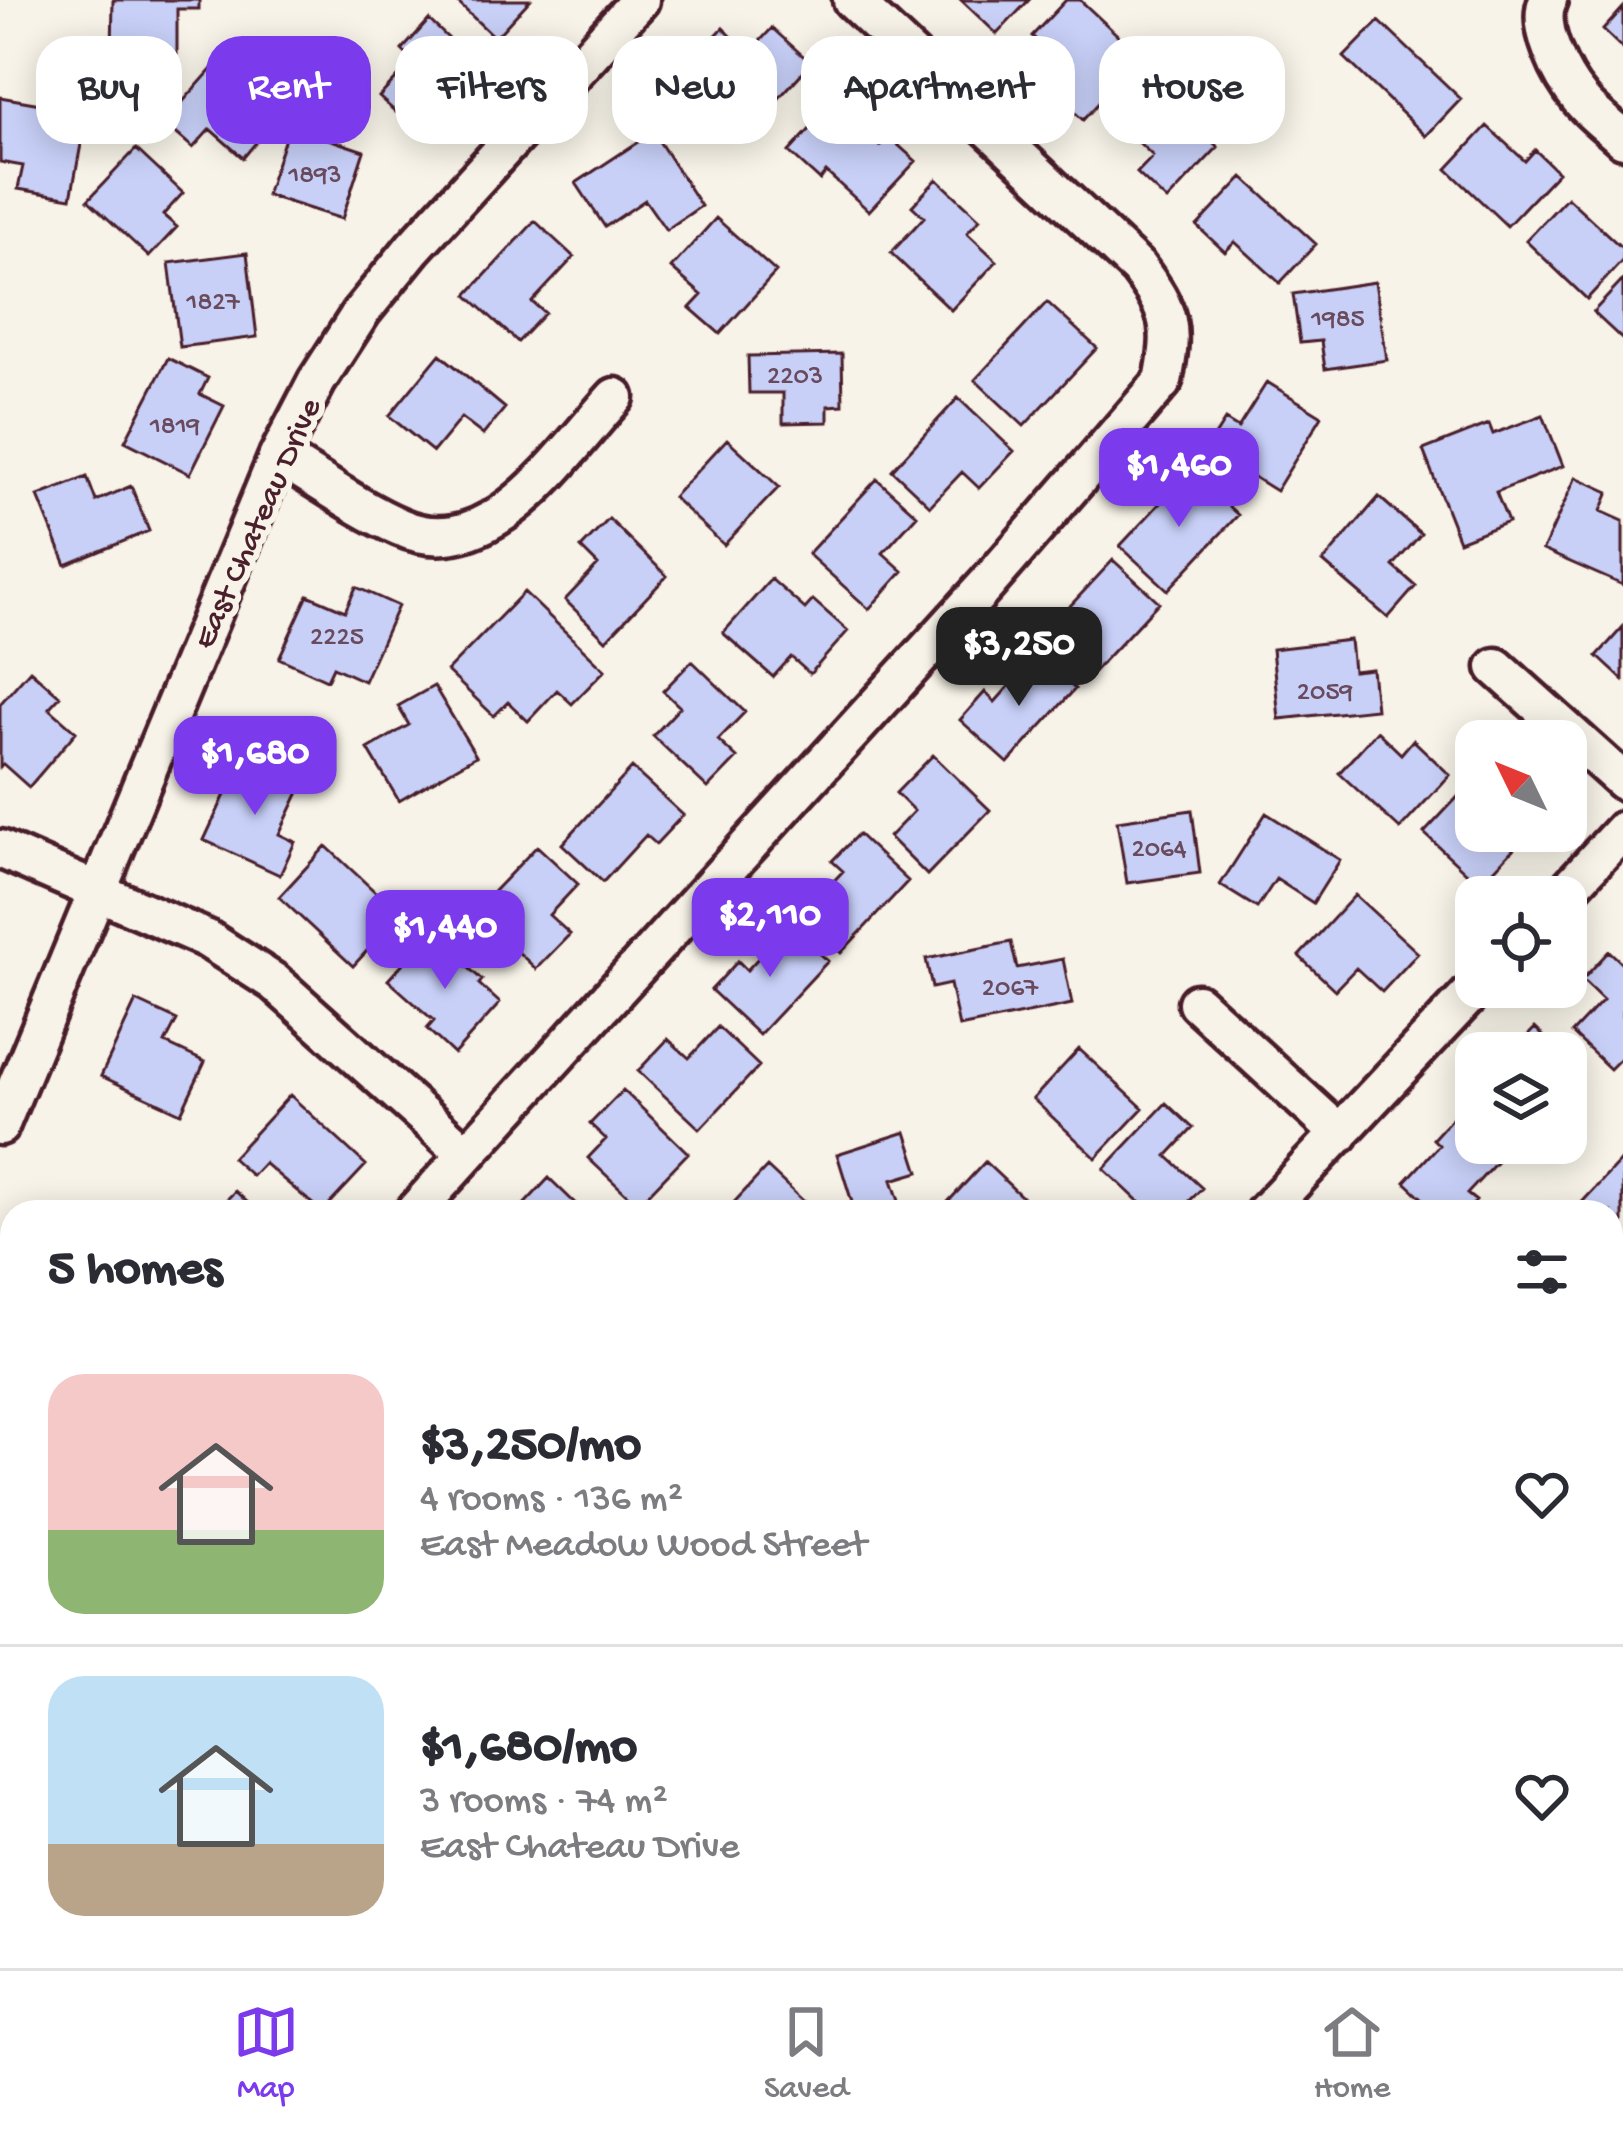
<!DOCTYPE html>
<meta charset="utf-8">
<style>
body{margin:0;font-family:"Gochi Hand",sans-serif;background:#f2f2f3;color:#2b2b33;height:100vh;display:flex;flex-direction:column;font-size:45px;white-space:nowrap}
*{box-sizing:border-box;margin:0}
p{font-size:39px;color:#7c7c81}
.icon{flex:none;width:66px;height:66px;fill:none;stroke:currentColor;stroke-width:2;stroke-linecap:round;stroke-linejoin:round}
.map{position:relative;flex:1;overflow:hidden}
.panel{position:absolute;left:0px;top:1200px;width:1623px;height:768px;display:flex;flex-direction:column;background:#fff;border-radius:36px 36px 0 0;box-shadow:0 6px 30px #0003}
.panel>*{flex:none}
.guide{position:absolute;left:36px;top:36px;width:1551px;height:108px;display:flex;gap:24px}
.needle{width:78px;rotate:313deg}
.buttons{position:absolute;left:1455px;top:720px;display:grid;gap:24px}
.buttons a{display:grid;place-items:center;width:132px;height:132px;border-radius:24px;background:#fff;box-shadow:0 6px 30px #0003;font-size:60px}
.price{position:absolute;translate:-50% -102px;padding:0 27px;border-radius:24px;background:#7c3aed;color:#fff;font-size:39px;line-height:78px;filter:drop-shadow(0 3px 6px #0008)}
.price::after{content:'';position:absolute;left:50%;top:72px;width:36px;height:27px;margin-left:-18px;background:inherit;clip-path:polygon(0 0,100% 0,50% 100%)}
.price.on{background:#222;color:#fff}
ul{padding:0;list-style:none}
li{display:flex;align-items:center;gap:36px;height:300px;padding:0 48px}
li+li{border-top:3px solid #e1e1e2}
li span{display:grid;place-items:center;flex:none;width:336px;height:240px;border-radius:36px;color:#555}
li>.icon{margin-inline-start:auto}
span .icon{width:144px;height:144px;fill:#fffc;stroke-width:1}
li b{font-size:51px}
h2{display:flex;justify-content:space-between;align-items:center;height:144px;padding:0 48px;font-size:51px}
.pill{padding:0 42px;border-radius:36px;background:#fff;box-shadow:0 6px 30px #0003;font-size:42px;line-height:108px}
.pill.on{background:#7c3aed;color:#fff}
.menu{display:flex;justify-content:space-around;align-items:center;height:168px;border-top:3px solid #e1e1e2;background:#fff;font-size:33px;color:#7c7c81}
.menu a{display:grid;justify-items:center;gap:6px}
.menu .on{color:#7c3aed}
.map>svg:first-child{display:block}
</style>
<div class="map">
<svg width="1623" height="1968" viewBox="0 0 1623 1968">
<rect width="100%" height="100%" fill="#f7f3e8"/>
<filter id="ink" filterUnits="userSpaceOnUse"><feTurbulence type="fractalNoise" baseFrequency=".00833" numOctaves="2"/><feDisplacementMap in="SourceGraphic" scale="24" xChannelSelector="R" yChannelSelector="G"/><feConvolveMatrix kernelMatrix="1 2 1 2 8 2 1 2 1" color-interpolation-filters="sRGB"/></filter>
<g filter="url(#ink)">
<path fill="#e9e8ed" d="M 1623,1158 L 1623,1968 L 875,1968 L 886,1956 L 1611,1956 L 1611,1212 L 1573,1212 Z"/>
<path fill="#c8d0f8" stroke="#4a1f2b" stroke-width="3" d="M 113,0 L 199,0 L 199,9 L 177,9 L 177,54 L 112,53 Z
M 455,0 L 530,0 L 495,38 Z
M 961,0 L 1029,0 L 997,34 Z
M 1066,0 L 1080,0 L 1141,57 L 1083,120 L 1045,85 L 1064,65 L 1032,36 Z
M 1623,8 L 1623,49 L 1603,30 Z
M 429,20 L 484,72 L 423,137 L 379,97 L 413,61 L 402,50 Z
M 1379,21 L 1461,99 L 1426,136 L 1344,57 Z
M 723,28 L 749,53 L 772,28 L 811,63 L 749,131 L 683,70 Z
M 233,45 L 261,70 L 241,92 L 274,121 L 243,158 L 210,129 L 193,148 L 164,123 Z
M 0,97 L 87,112 L 71,198 L 18,189 L 23,166 L 0,162 Z
M 1166,98 L 1218,147 L 1167,201 L 1137,173 L 1153,156 L 1131,135 Z
M 833,104 L 880,146 L 888,136 L 916,161 L 869,211 L 826,172 L 820,180 L 789,152 Z
M 294,111 L 333,123 L 328,139 L 364,151 L 342,219 L 266,195 Z
M 1487,126 L 1525,161 L 1535,150 L 1558,172 L 1507,226 L 1447,169 Z
M 653,132 L 701,206 L 666,230 L 645,200 L 605,227 L 576,183 Z
M 136,149 L 183,193 L 163,215 L 177,227 L 149,257 L 88,200 Z
M 1243,177 L 1316,244 L 1280,283 L 1235,242 L 1225,252 L 1197,226 Z
M 937,179 L 980,219 L 967,233 L 997,261 L 951,310 L 891,253 L 924,217 L 912,206 Z
M 1567,197 L 1623,249 L 1623,260 L 1587,299 L 1526,241 Z
M 716,218 L 776,272 L 720,334 L 690,308 L 702,295 L 671,268 Z
M 535,221 L 574,257 L 532,302 L 545,313 L 518,342 L 467,295 Z
M 247,253 L 257,337 L 180,347 L 169,263 Z
M 1623,280 L 1623,340 L 1593,312 Z
M 1375,282 L 1387,360 L 1325,369 L 1321,341 L 1300,343 L 1293,294 Z
M 1047,302 L 1097,348 L 1024,426 L 975,380 Z
M 440,354 L 505,408 L 483,435 L 461,418 L 433,452 L 389,416 Z
M 842,354 L 843,405 L 828,406 L 828,422 L 783,423 L 783,393 L 749,393 L 748,356 Z
M 168,358 L 208,378 L 200,394 L 224,406 L 190,474 L 125,441 Z
M 1267,382 L 1322,416 L 1276,491 L 1207,448 L 1225,420 L 1238,428 Z
M 958,398 L 1014,451 L 979,488 L 962,472 L 930,506 L 892,470 Z
M 1543,415 L 1563,466 L 1496,492 L 1508,522 L 1459,541 L 1423,450 L 1489,424 L 1493,434 Z
M 727,439 L 779,487 L 724,545 L 673,497 Z
M 1190,471 L 1238,515 L 1168,590 L 1120,546 Z
M 87,477 L 96,501 L 131,486 L 149,531 L 66,565 L 38,496 Z
M 1576,477 L 1609,492 L 1601,511 L 1623,521 L 1623,585 L 1543,550 Z
M 877,479 L 917,515 L 883,553 L 903,571 L 869,609 L 808,554 Z
M 1379,497 L 1421,534 L 1393,566 L 1416,586 L 1388,618 L 1323,562 Z
M 609,519 L 667,576 L 606,640 L 565,600 L 598,565 L 581,548 Z
M 1113,560 L 1159,602 L 1087,679 L 1042,636 Z
M 771,579 L 805,609 L 813,600 L 848,631 L 810,674 L 791,657 L 773,677 L 723,633 Z
M 356,587 L 398,606 L 364,681 L 333,667 L 327,680 L 279,658 L 308,595 L 345,611 Z
M 524,592 L 605,670 L 572,704 L 557,690 L 528,721 L 508,702 L 494,716 L 447,671 Z
M 1623,627 L 1623,680 L 1597,656 Z
M 1350,640 L 1353,671 L 1372,669 L 1376,709 L 1279,719 L 1272,649 Z
M 1038,654 L 1075,689 L 1008,763 L 960,720 L 985,692 L 995,702 Z
M 692,661 L 745,712 L 718,740 L 737,758 L 708,788 L 653,736 L 680,707 L 663,691 Z
M 30,670 L 60,696 L 49,708 L 76,732 L 29,787 L 3,764 L 0,767 L 0,704 Z
M 434,686 L 476,756 L 399,801 L 368,749 L 409,725 L 398,706 Z
M 1377,731 L 1401,754 L 1413,740 L 1450,775 L 1400,829 L 1339,773 Z
M 933,755 L 990,810 L 927,875 L 889,837 L 914,811 L 896,793 Z
M 241,760 L 301,788 L 279,834 L 295,842 L 280,875 L 204,840 Z
M 632,768 L 683,815 L 656,844 L 646,835 L 603,882 L 562,844 Z
M 1470,784 L 1476,790 L 1476,831 L 1502,831 L 1517,845 L 1480,885 L 1424,833 Z
M 1192,810 L 1200,873 L 1127,883 L 1117,821 Z
M 1266,813 L 1340,860 L 1313,903 L 1276,879 L 1257,908 L 1220,885 Z
M 858,834 L 908,881 L 841,953 L 801,916 L 843,871 L 832,861 Z
M 326,846 L 400,915 L 353,966 L 279,897 Z
M 537,846 L 578,884 L 549,915 L 570,934 L 536,969 L 475,911 Z
M 1355,895 L 1418,953 L 1382,992 L 1356,968 L 1335,990 L 1299,956 Z
M 789,925 L 828,961 L 759,1035 L 711,990 L 738,961 L 747,970 Z
M 430,933 L 482,980 L 479,984 L 500,1003 L 454,1054 L 427,1029 L 434,1021 L 388,980 Z
M 1011,942 L 1017,968 L 1063,959 L 1072,1004 L 959,1027 L 950,984 L 932,988 L 926,959 Z
M 1609,951 L 1623,964 L 1623,1056 L 1610,1069 L 1572,1033 L 1603,1000 L 1582,980 Z
M 136,1001 L 177,1020 L 165,1043 L 205,1062 L 181,1113 L 101,1076 Z
M 718,1027 L 759,1066 L 700,1129 L 638,1071 L 668,1039 L 689,1058 Z
M 1535,1028 L 1561,1053 L 1511,1053 Z
M 1079,1049 L 1143,1108 L 1096,1158 L 1033,1099 Z
M 623,1090 L 688,1153 L 638,1205 L 588,1158 L 606,1139 L 590,1124 Z
M 290,1095 L 366,1165 L 322,1212 L 264,1163 L 252,1176 L 232,1158 Z
M 1166,1103 L 1193,1128 L 1167,1156 L 1202,1188 L 1179,1212 L 1150,1212 L 1104,1169 Z
M 1459,1110 L 1476,1125 L 1476,1143 L 1496,1143 L 1506,1152 L 1467,1194 L 1476,1201 L 1466,1212 L 1437,1212 L 1405,1182 L 1439,1145 L 1433,1139 Z
M 906,1132 L 919,1172 L 892,1180 L 901,1207 L 885,1212 L 855,1212 L 837,1154 Z
M 1623,1158 L 1623,1230 L 1611,1243 L 1611,1212 L 1573,1212 Z
M 985,1162 L 1038,1212 L 957,1212 L 947,1203 Z
M 767,1167 L 815,1212 L 725,1212 Z
M 549,1178 L 584,1212 L 517,1212 Z
M 235,1191 L 258,1212 L 215,1212 Z
M 1611,1313 L 1623,1324 L 1623,1458 L 1611,1447 Z
M 12,1327 L 12,1420 L 1,1428 L 0,1335 Z
M 2,1517 L 12,1531 L 12,1563 L 0,1572 Z
M 1611,1918 L 1623,1930 L 1623,1968 L 1554,1968 L 1541,1956 L 1611,1956 Z
M 886,1956 L 953,1956 L 942,1968 L 875,1968 Z
M 1017,1956 L 1061,1956 L 1074,1968 L 1015,1968 L 1010,1964 Z
M 1315,1956 L 1374,1956 L 1387,1968 L 1328,1968 Z
M 1432,1956 L 1490,1956 L 1503,1968 L 1445,1968 Z"/>
<g fill="none" stroke-linecap="round" stroke-linejoin="round">
<g stroke="#4a1f2b" stroke-width="27">
<path id="lane" d="M 1611,1282 L 1623,1269
M 1611,1480 L 1623,1491
M 1611,1688 L 1623,1699
M 1611,1870 L 1623,1882
M 1101,1956 L 1114,1968
M 1273,1956 L 1286,1968
M 1410,1956 L 1423,1968
M 1505,1956 L 1518,1968
M 979,1968 L 990,1956"/>
</g>
<g stroke="#4a1f2b" stroke-width="45">
<path id="street" d="M 1548,0 C 1535,26 1562,78 1580,99 C 1592,114 1609,126 1623,139
M 278,456 C 318,479 358,509 400,527 C 491,567 562,454 615,397
M 1496,667 L 1623,781
M 0,849 L 207,939 L 274,982 L 466,1154
M 1561,897 L 1623,830
M 1197,1003 L 1340,1134
M 0,1126 L 278,456 L 317,381 L 362,311 L 413,248 L 640,0
M 414,1212 L 988,583 L 1163,381 C 1174,327 1171,312 1138,268 L 852,0
M 1265,1212 L 1477,987
M 295,1968 L 307,1956"/>
</g>
<g stroke="#4a1f2b" stroke-width="60">
<path id="secondary" d="M 0,1824 L 12,1835
M 142,1956 L 154,1968"/>
</g>
<use href="#lane" stroke="#f7f3e8" stroke-width="18"/>
<use href="#street" stroke="#f7f3e8" stroke-width="36"/>
<use href="#secondary" stroke="#f7f3e8" stroke-width="51"/>
</g>
</g>
<g text-anchor="middle" stroke-width="12" stroke-linejoin="round" paint-order="stroke">
<g font-size="27" fill="#6a4b5e">
<text x="315" y="182">1893</text>
<text x="213" y="309">1827</text>
<text x="1338" y="326">1985</text>
<text x="795" y="383">2203</text>
<text x="175" y="433">1819</text>
<text x="337" y="644">2225</text>
<text x="1325" y="699">2059</text>
<text x="1159" y="856">2064</text>
<text x="1010" y="995">2067</text>
</g>
<g font-size="33" fill="#4a1f2b" stroke="#f7f3e8">
<text transform="translate(254 522) rotate(-66)" y="12">East Chateau Drive</text>
</g>
</g>
</svg>
<div class="buttons">
<a><svg class="needle" viewBox="-14 -14 28 28"><path d="M0-13l5 13h-10z" fill="#e53935"/><path d="M0 13l5-13h-10z" fill="#7c7c81"/></svg></a>
<a><svg class="icon" aria-label="locate" viewBox="0 0 24 24"><circle cx="12" cy="12" r="6"/><path d="M12 2v4M12 18v4M2 12h4M18 12h4"/></svg></a>
<a><svg class="icon" aria-label="layers" viewBox="0 0 24 24"><path d="M12 4l9 5-9 5-9-5zM3 14l9 5 9-5"/></svg></a>
</div>
<b class="price" style="left:1179px;top:530px">$1,460</b>
<b class="price on" style="left:1019px;top:709px">$3,250</b>
<b class="price" style="left:255px;top:818px">$1,680</b>
<b class="price" style="left:770px;top:980px">$2,110</b>
<b class="price" style="left:445px;top:992px">$1,440</b>
<div class="guide">
<a class="pill">Buy</a>
<a class="pill on">Rent</a>
<a class="pill">Filters</a>
<a class="pill">New</a>
<a class="pill">Apartment</a>
<a class="pill">House</a>
</div>
<section class="panel">
<h2>5 homes<svg class="icon" aria-label="filters" viewBox="0 0 24 24"><path d="M4 7h16M4 17h16"/><circle cx="9" cy="7" r="2"/><circle cx="15" cy="17" r="2"/></svg></h2>
<ul>
<li><span style="background:linear-gradient(#f6c9c9 65%,#8fb573 0)"><svg class="icon" aria-label="home" viewBox="0 0 24 24"><path d="M3 11l9-7 9 7M6 9v11h12V9"/></svg></span><div><b>$3,250/mo</b><p>4 rooms · 136 m²</p><p>East Meadow Wood Street</p></div><svg class="icon" aria-label="heart" viewBox="0 0 24 24"><path d="M12 20l-8-8c-3-5 5-10 8-4 3-6 11-1 8 4z"/></svg></li>
<li><span style="background:linear-gradient(#bfe0f5 70%,#b9a48a 0)"><svg class="icon" aria-label="home" viewBox="0 0 24 24"><path d="M3 11l9-7 9 7M6 9v11h12V9"/></svg></span><div><b>$1,680/mo</b><p>3 rooms · 74 m²</p><p>East Chateau Drive</p></div><svg class="icon" aria-label="heart" viewBox="0 0 24 24"><path d="M12 20l-8-8c-3-5 5-10 8-4 3-6 11-1 8 4z"/></svg></li>
</ul>
</section>
</div>
<nav class="menu">
<a class="on"><svg class="icon" aria-label="map" viewBox="0 0 24 24"><path d="M3 6l6-2 6 2 6-2v14l-6 2-6-2-6 2zM9 4v14M15 6v14"/></svg>Map</a>
<a><svg class="icon" aria-label="saved" viewBox="0 0 24 24"><path d="M7 4h10v16l-5-4-5 4z"/></svg>Saved</a>
<a><svg class="icon" aria-label="home" viewBox="0 0 24 24"><path d="M3 11l9-7 9 7M6 9v11h12V9"/></svg>Home</a>
</nav>
